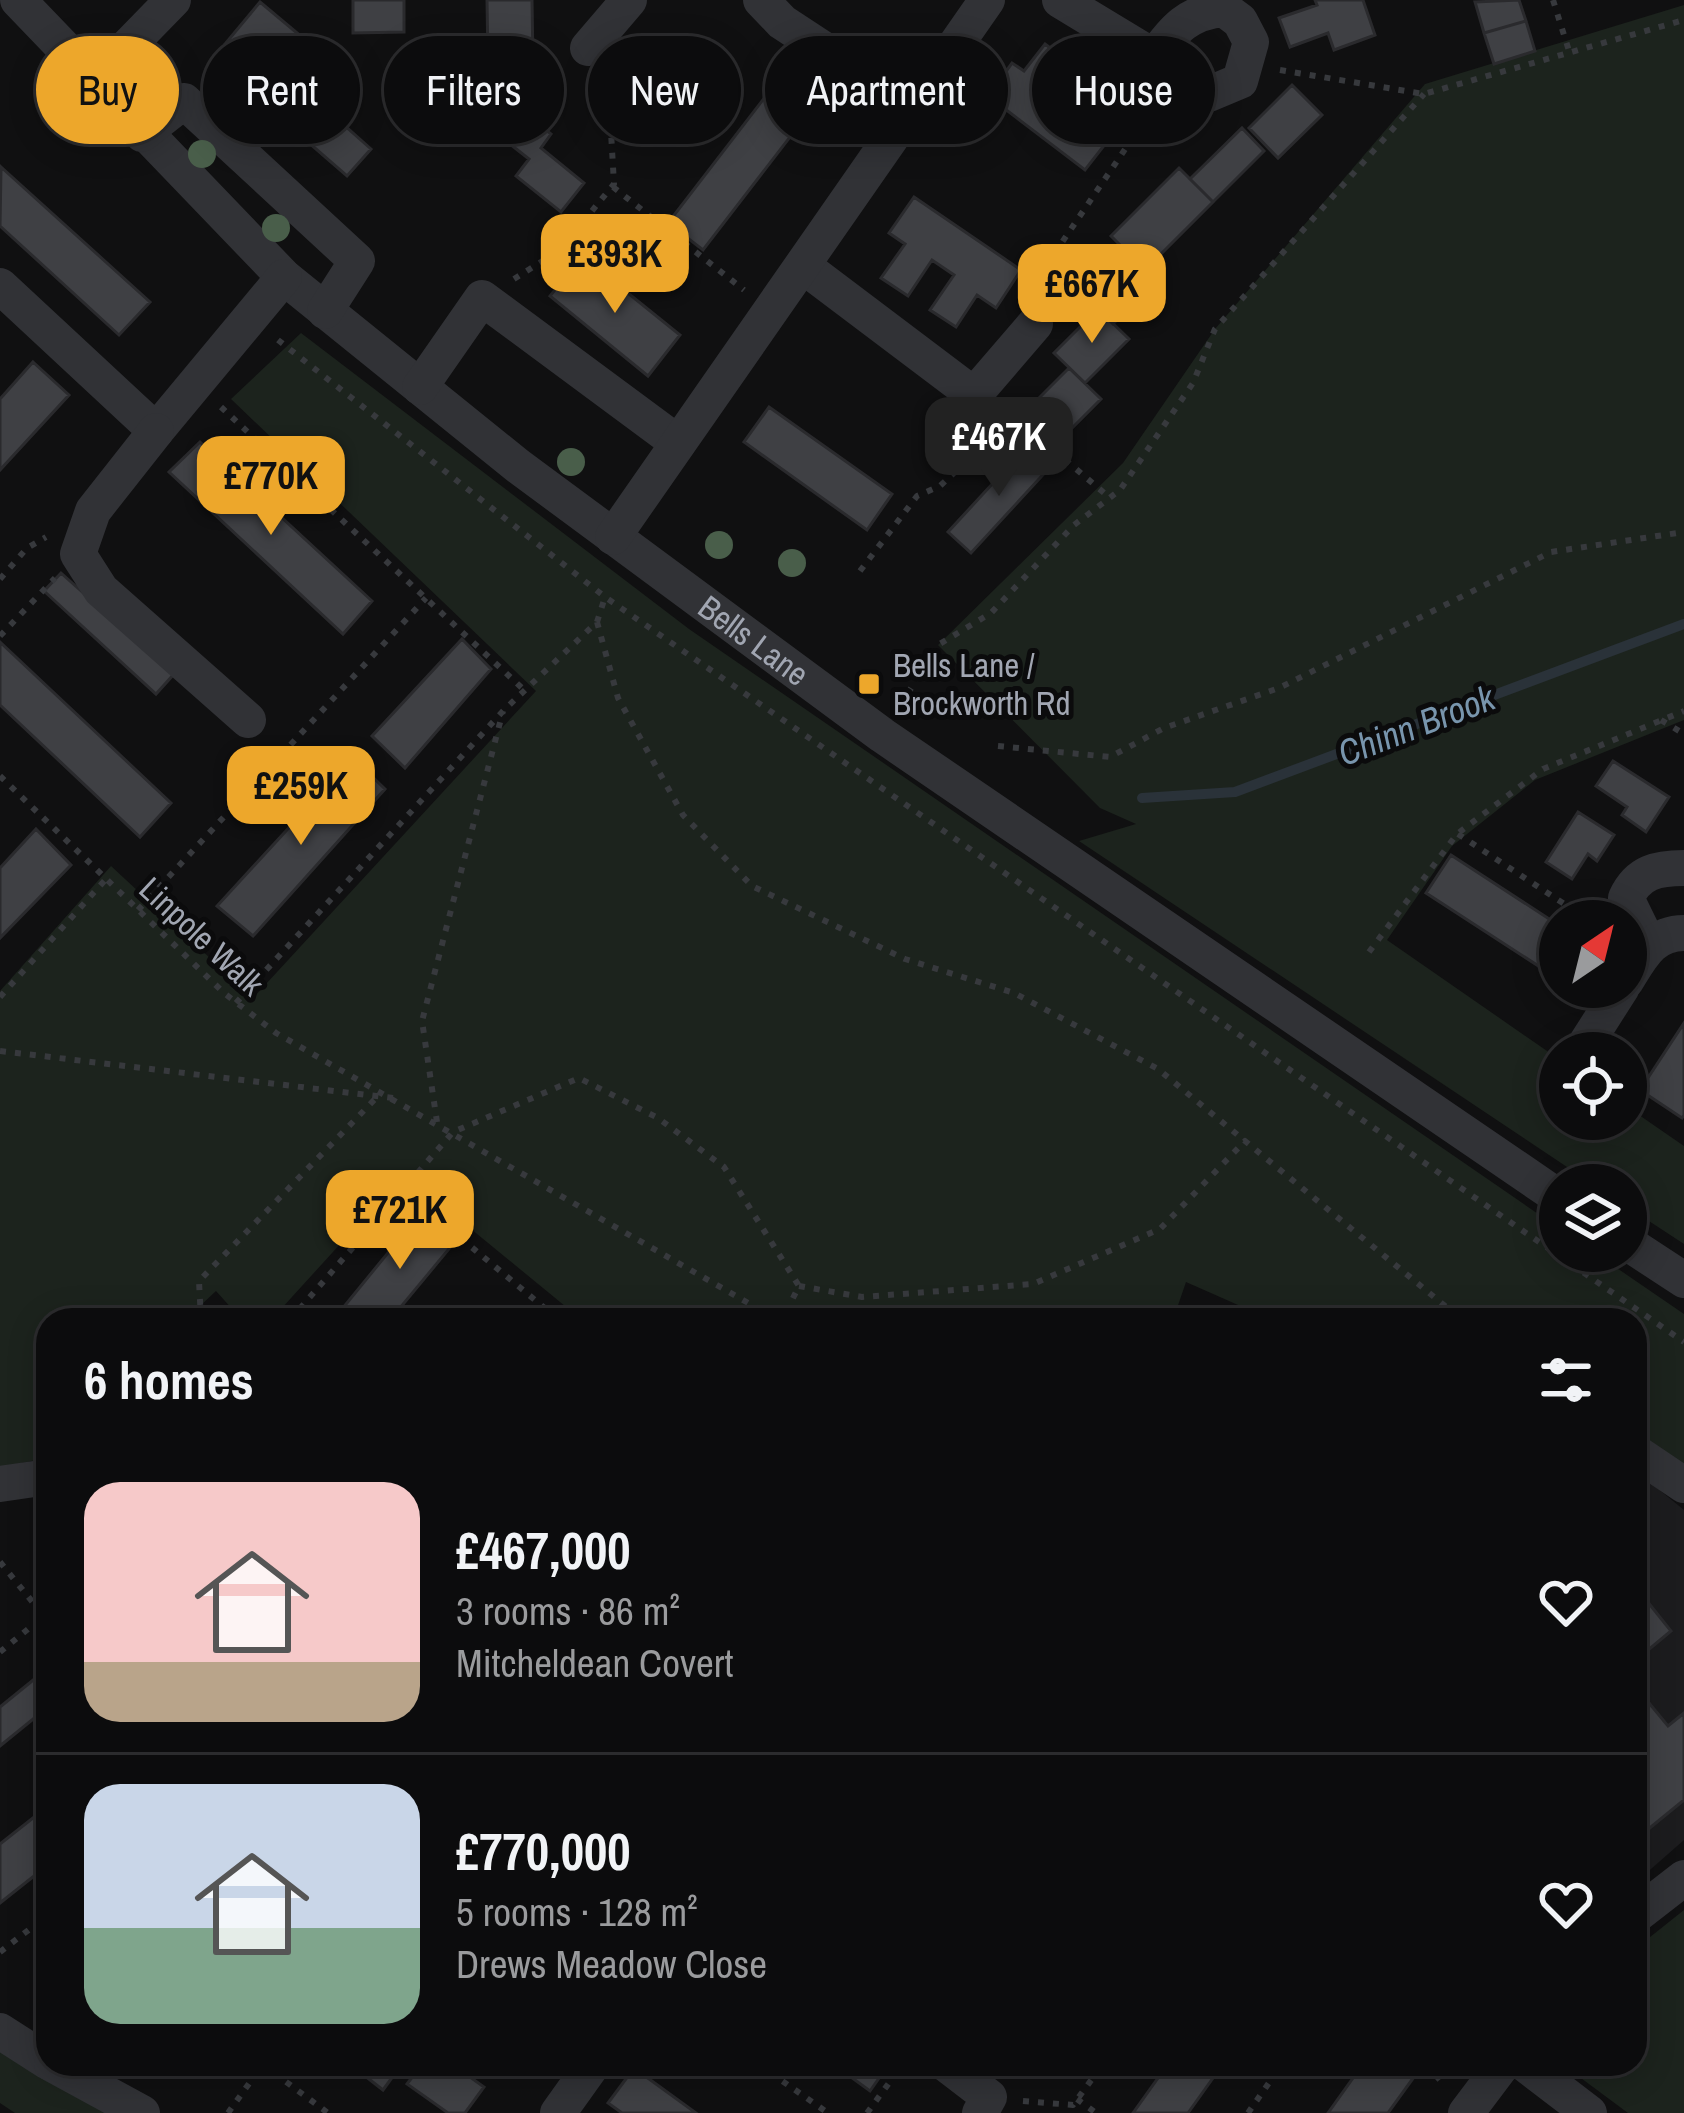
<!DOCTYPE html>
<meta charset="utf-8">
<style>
body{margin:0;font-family:"Archivo Narrow",sans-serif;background:#151516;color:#f1f3f6;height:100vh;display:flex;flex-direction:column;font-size:45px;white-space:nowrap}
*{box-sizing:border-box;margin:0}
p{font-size:39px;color:#9a9b9d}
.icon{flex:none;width:66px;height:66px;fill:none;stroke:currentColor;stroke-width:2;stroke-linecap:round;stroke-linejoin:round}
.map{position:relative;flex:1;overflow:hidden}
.drawer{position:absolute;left:36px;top:1308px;width:1611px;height:768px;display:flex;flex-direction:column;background:#0c0c0d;border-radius:36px;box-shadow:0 6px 30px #0003,0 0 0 3px #2c2c2e}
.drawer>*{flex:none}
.banner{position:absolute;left:36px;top:36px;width:1614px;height:108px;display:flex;gap:24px}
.needle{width:78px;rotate:35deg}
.tools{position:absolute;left:1539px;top:900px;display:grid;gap:24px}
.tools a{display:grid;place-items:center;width:108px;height:108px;border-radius:50%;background:#0c0c0d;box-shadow:0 6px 30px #0003,0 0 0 3px #2c2c2e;font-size:60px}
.price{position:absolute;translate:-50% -102px;padding:0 27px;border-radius:24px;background:#eda72b;color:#111;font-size:39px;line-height:78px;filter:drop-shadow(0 3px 6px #0008)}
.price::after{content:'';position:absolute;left:50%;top:72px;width:36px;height:27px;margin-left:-18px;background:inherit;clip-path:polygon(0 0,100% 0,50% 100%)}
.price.active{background:#222;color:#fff}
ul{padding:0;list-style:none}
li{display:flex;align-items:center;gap:36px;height:300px;padding:0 48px}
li+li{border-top:3px solid #2c2c2e}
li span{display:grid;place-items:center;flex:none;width:336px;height:240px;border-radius:36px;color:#555}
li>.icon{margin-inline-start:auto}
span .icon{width:144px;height:144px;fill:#fffc;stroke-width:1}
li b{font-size:51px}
h2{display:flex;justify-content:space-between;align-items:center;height:144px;padding:0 48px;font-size:51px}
.chip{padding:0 42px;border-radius:54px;background:#0c0c0d;box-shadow:0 6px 30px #0003,0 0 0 3px #2c2c2e;font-size:42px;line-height:108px}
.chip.active{background:#eda72b;color:#111}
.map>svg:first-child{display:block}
</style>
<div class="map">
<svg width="1684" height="2113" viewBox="0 0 1684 2113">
<rect width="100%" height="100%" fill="#101011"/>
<path fill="#1c1c1e" d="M 1635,1470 L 1684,1510 L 1684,1840 L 1635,1883 Z"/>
<path fill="#1c231d" d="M 1684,5 L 1684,720 L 1535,780 L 1452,846 L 1387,940 L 1560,1060 L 1560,1119 L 1626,1119 L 1626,1106 L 1684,1146 L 1684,1244 L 1626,1206 L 1626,1185 L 1594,1185 L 1079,841 L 1136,824 L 1100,808 L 938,645 L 1123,463 L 1215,329 L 1425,84 Z
M 301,333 L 689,629 L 1560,1229 L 1560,1251 L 1592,1251 L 1684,1314 L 1684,1471 L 1635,1437 L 1635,1320 L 1272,1320 L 1186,1282 L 1173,1320 L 582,1320 L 404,1174 L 271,1320 L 242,1320 L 216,1291 L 185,1320 L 48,1320 L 48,1450 L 37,1460 L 0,1467 L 0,991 L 111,866 L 253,998 L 536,691 L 231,399 Z
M 1684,1910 L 1684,2113 L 1628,2113 L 1562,2064 L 1635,2064 L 1635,1949 Z
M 0,2046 L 115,2113 L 15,2113 L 0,2103 Z"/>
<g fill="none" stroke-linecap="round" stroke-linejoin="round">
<path stroke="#2a3239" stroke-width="10" d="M 1142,798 L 1235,792 L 1684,624"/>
</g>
<path fill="#3f4044" stroke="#2a2a2d" stroke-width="3" d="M 353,0 L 404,0 L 404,32 L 353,33 Z
M 487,0 L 532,0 L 533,62 L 488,62 Z
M 1315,0 L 1363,0 L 1375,35 L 1334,50 L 1328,33 L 1290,47 L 1279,18 L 1317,5 Z
M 1519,0 L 1526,21 L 1484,33 L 1475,2 Z
M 260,2 L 315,48 L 280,90 L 225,44 Z
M 1526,21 L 1535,51 L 1494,64 L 1484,33 Z
M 1045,44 L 1073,65 L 1052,92 L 1075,109 L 1097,79 L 1123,98 L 1102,126 L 1113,134 L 1085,170 L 988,96 L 1012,63 L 1024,71 Z
M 782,75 L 817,102 L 703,250 L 668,223 Z
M 325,78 L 358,107 L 343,124 L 371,149 L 347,176 L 286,123 Z
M 1292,85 L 1322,115 L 1278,158 L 1249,128 Z
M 504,95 L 551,134 L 541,148 L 584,183 L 561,212 L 516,176 L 529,159 L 482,122 Z
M 1242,128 L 1264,151 L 1213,202 L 1190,179 Z
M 1,167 L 150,302 L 119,335 L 0,226 Z
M 1179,168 L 1213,202 L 1145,270 L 1111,236 Z
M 914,197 L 1021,270 L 996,308 L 977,295 L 956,327 L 930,310 L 954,275 L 932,260 L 908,296 L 881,278 L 905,244 L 889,233 Z
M 1128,253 L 1156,281 L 1113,324 L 1085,296 Z
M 582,256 L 680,335 L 648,376 L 550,296 Z
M 1098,309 L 1129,339 L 1085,383 L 1054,353 Z
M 33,362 L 69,395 L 0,470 L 0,399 Z
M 1069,368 L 1101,399 L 1059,441 L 1028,409 Z
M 769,407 L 892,494 L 867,530 L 744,442 Z
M 200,442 L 372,601 L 343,634 L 169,472 Z
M 1028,445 L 1051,466 L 971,553 L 948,532 Z
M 61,573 L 174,674 L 156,694 L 44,591 Z
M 462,639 L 491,669 L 405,768 L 372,736 Z
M 0,642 L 171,803 L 140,837 L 0,705 Z
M 353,758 L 385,789 L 253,936 L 217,906 Z
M 1613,761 L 1669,797 L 1646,832 L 1622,815 L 1627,807 L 1596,786 Z
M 1578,812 L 1614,835 L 1597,861 L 1588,854 L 1572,879 L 1546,862 Z
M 36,829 L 71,865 L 0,938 L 0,868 Z
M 1451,855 L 1560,926 L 1560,980 L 1426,893 Z
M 1684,1023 L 1684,1115 L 1682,1118 L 1640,1090 Z
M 423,1210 L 458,1238 L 390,1320 L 333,1320 Z
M 1635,1586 L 1671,1631 L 1635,1661 Z
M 48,1668 L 48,1707 L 0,1746 L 0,1707 Z
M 1635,1686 L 1668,1726 L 1684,1713 L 1684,1800 L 1635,1840 Z
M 48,1806 L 48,1865 L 0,1903 L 0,1844 Z
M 360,2064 L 402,2064 L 383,2090 L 356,2069 Z
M 422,2064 L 452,2064 L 484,2087 L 465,2113 L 448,2113 L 407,2084 Z
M 833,2064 L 889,2064 L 870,2091 Z
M 1168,2064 L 1223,2064 L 1188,2113 L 1133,2113 Z
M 1363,2064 L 1395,2064 L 1414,2077 L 1388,2113 L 1328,2113 Z
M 634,2068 L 696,2113 L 622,2113 L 608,2103 Z"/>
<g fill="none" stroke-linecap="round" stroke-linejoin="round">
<path stroke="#37393d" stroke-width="6" stroke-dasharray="6 9" stroke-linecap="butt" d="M 1553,0 L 1570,54
M 1280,70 L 1424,94 L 1684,20
M 613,187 L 744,290
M 514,279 L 560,250 L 614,184 L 611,132 L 636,95 L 613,72
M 1029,291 L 1153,108
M 278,340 L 605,597 L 1684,1342
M 221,407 L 523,689
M 1008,411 L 1110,498
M 860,571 L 917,496 L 940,486 L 989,440 L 985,427
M 0,579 L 27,548 L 46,537
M 597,622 L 618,698 L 683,815 L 752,886 L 905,959 L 1014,993 L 1158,1069 L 1245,1141
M 0,636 L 55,578
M 900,706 L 938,645 L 991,613 L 1074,525 L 1120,490 L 1193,383 L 1215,329 L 1424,94
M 1661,720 L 1684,734
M 998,746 L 1110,757 L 1164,728 L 1279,688 L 1551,552 L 1684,532
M 0,776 L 224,993 L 276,1033 L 778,1320
M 1458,834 L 1590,921
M 138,910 L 426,598
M 1369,952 L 1457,834 L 1543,769 L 1684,711
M 0,997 L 106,879
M 236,1003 L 504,710 L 597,622 L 605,597
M 0,1051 L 393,1098
M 437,1122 L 422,1021 L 503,711
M 403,1190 L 559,1320
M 799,1286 L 862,1297 L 1033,1284 L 1160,1229 L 1245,1141 L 1462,1320
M 201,1320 L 199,1281 L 378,1096
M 290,1320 L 453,1132 L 579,1078 L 658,1118 L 724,1167 L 799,1286 L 782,1320
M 0,1562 L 48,1621
M 0,1652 L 44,1616
M 0,1952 L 48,1915
M 262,2064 L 328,2113
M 758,2064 L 828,2113
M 1426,2064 L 1445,2086
M 1077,2099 L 1096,2113
M 1023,2101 L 1073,2105 L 1103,2064
M 228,2113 L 263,2064
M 867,2113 L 903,2064
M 1248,2113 L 1282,2064"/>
<g stroke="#313236" stroke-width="36">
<path id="s1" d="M 18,0 L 284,277 L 518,466 L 882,735 L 1560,1198"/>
<path d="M 761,0 L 782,22 L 910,106"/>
<path d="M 1060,0 L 1154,57 L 1171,79 L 1192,93 L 1209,94 L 1240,81 L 1251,42 L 1240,21 L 1224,9 C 1188,12 1174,29 1154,57"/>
<path d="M 588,48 L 629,0"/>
<path d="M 94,81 L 173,0"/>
<path d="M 142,134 L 184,101 L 357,261 L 325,311"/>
<path d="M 803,266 L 974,395 L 1035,324"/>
<path d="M 0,286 L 156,431 L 284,277"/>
<path d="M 420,387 L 482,298 L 678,443"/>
<path d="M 156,431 L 93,511 L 78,554 L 101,590 L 248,720"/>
<path d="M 613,537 L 987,0"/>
<path d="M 1649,945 L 1626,898 C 1638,872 1657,868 1684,868"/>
<path d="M 1626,981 C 1641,957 1652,933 1684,933"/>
<path d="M 1580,1053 L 1622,987"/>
<path d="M 1626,1242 L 1684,1280"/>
<path d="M 1635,1452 L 1684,1485"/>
<path d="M 0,1484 L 48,1477"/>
<path d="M 1635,1916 L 1684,1878"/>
<path d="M 0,2031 L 48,2062"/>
<path d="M 52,2064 L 142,2113"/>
<path d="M 946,2064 L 989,2097 L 980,2113"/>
<path d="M 1525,2064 L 1589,2113"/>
<path d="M 558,2113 L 593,2064"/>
<path d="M 1466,2113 L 1503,2064"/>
</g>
</g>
<g fill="#495e4a">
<circle cx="202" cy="154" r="14"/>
<circle cx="276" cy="228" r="14"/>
<circle cx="571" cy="462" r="14"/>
<circle cx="719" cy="545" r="14"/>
<circle cx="792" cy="563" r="14"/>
</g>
<rect fill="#eda72b" stroke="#0b0b0c" stroke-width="4.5" x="857" y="672" width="24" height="24" rx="6"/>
<g text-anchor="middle" stroke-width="10" stroke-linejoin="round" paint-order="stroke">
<g font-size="33" fill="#a1a6b2" stroke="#0b0b0c">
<text dy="12" stroke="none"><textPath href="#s1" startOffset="978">Bells Lane</textPath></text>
<text transform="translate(202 936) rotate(43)" y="12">Linpole Walk</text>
</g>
<g font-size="33" fill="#a1a6b2" stroke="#0b0b0c" text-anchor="start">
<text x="893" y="677">Bells Lane /<tspan x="893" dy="38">Brockworth Rd</tspan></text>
</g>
<g font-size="36" font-style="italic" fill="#7895ad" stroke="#0b0b0c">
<text transform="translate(1416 725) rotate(-21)" y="13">Chinn Brook</text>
</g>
</g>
</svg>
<div class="tools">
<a><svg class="needle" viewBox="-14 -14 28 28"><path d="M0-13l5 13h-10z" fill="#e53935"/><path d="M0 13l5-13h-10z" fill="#9a9b9d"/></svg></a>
<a><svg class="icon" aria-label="locate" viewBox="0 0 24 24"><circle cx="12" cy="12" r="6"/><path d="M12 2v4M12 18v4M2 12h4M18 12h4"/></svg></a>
<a><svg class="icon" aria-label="layers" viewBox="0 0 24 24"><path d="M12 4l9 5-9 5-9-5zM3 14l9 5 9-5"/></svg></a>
</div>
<b class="price" style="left:615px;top:316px">£393K</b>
<b class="price" style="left:1092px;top:346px">£667K</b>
<b class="price active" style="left:999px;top:499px">£467K</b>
<b class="price" style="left:271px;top:538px">£770K</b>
<b class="price" style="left:301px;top:848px">£259K</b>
<b class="price" style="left:400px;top:1272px">£721K</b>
<div class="banner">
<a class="chip active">Buy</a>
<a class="chip">Rent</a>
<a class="chip">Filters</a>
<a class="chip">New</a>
<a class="chip">Apartment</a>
<a class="chip">House</a>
</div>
<section class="drawer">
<h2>6 homes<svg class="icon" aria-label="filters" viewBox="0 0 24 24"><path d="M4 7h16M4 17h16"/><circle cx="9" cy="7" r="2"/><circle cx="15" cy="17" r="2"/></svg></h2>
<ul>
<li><span style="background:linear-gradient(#f6c9c9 75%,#b9a48a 0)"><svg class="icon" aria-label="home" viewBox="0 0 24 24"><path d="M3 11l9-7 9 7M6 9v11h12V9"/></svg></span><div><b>£467,000</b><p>3 rooms · 86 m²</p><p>Mitcheldean Covert</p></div><svg class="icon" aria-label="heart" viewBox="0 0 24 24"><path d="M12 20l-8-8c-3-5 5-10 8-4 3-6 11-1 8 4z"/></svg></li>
<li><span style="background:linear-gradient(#c9d6e8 60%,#7fa58c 0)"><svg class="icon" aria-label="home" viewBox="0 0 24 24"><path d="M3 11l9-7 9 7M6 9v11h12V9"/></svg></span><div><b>£770,000</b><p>5 rooms · 128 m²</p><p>Drews Meadow Close</p></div><svg class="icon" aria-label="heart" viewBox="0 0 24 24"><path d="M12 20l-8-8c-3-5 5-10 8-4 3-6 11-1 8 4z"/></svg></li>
</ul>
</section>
</div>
